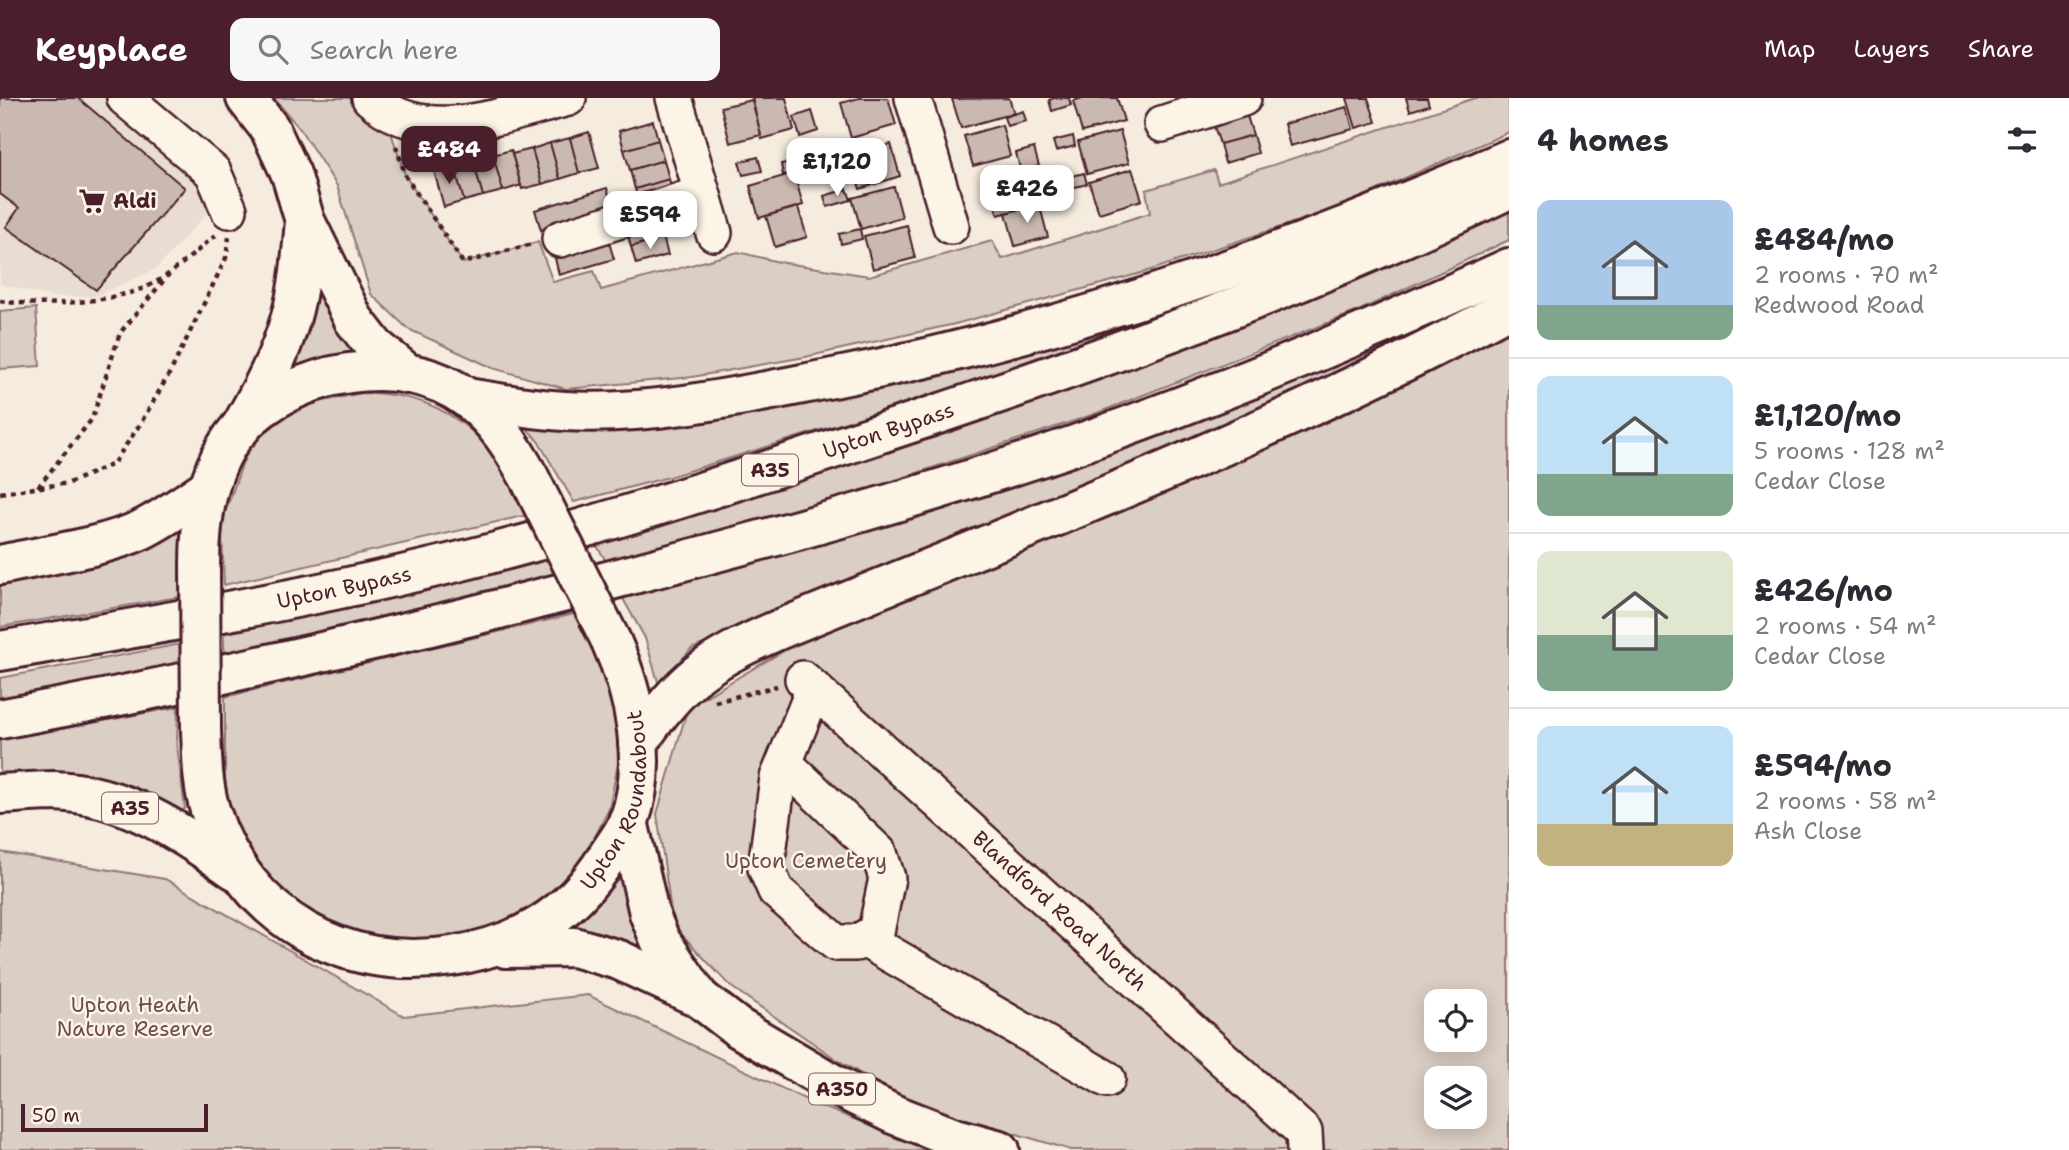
<!DOCTYPE html>
<meta charset="utf-8">
<style>
body{margin:0;font-family:"Shantell Sans",sans-serif;background:#f7f7f7;color:#2b2b33;height:100vh;display:flex;flex-direction:column;font-size:26px;white-space:nowrap}
*{box-sizing:border-box;margin:0}
p{font-size:23px;color:#7c7c81}
.icon{flex:none;width:38px;height:38px;fill:none;stroke:currentColor;stroke-width:2;stroke-linecap:round;stroke-linejoin:round}
.map{position:relative;flex:1;overflow:hidden}
.panel{display:flex;flex-direction:column;background:#fff;width:560px}
.panel>*{flex:none}
.tools{position:absolute;left:1424px;top:891px;display:grid;gap:14px}
.tools a{display:grid;place-items:center;width:63px;height:63px;border-radius:14px;background:#fff;box-shadow:0 4px 18px #0003;font-size:35px}
.scale{position:absolute;left:21px;bottom:18px;width:187px;box-sizing:border-box;padding-left:7px;border:4px solid #4a1f2b;border-top:0;font-size:19px;line-height:24px;white-space:nowrap;color:#4a1f2b;-webkit-text-stroke:5px #fcf5e5;paint-order:stroke}
.price{position:absolute;translate:-50% -60px;padding:0 16px;border-radius:14px;background:#fff;color:#222;font-size:23px;line-height:46px;filter:drop-shadow(0 2px 4px #0008)}
.price::after{content:'';position:absolute;left:50%;top:42px;width:21px;height:16px;margin-left:-10px;background:inherit;clip-path:polygon(0 0,100% 0,50% 100%)}
.price.on{background:#4a1f2b;color:#fff}
ul{padding:0;list-style:none}
li{display:flex;align-items:center;gap:21px;height:175px;padding:0 28px}
li+li{border-top:2px solid #e1e1e2}
li span{display:grid;place-items:center;flex:none;width:196px;height:140px;border-radius:14px;color:#555}
li>.icon{margin-inline-start:auto}
span .icon{width:84px;height:84px;fill:#fffc;stroke-width:1}
li b{font-size:30px}
h2{display:flex;justify-content:space-between;align-items:center;height:84px;padding:0 28px;font-size:30px}
header{display:flex;align-items:center;gap:42px;box-sizing:border-box;height:98px;padding:0 35px;background:#4a1f2b;color:#fff}
header strong{font-size:33px}
nav{display:flex;gap:38px;margin-inline-start:auto;font-size:24px}
.search{width:490px;height:63px;background:#f7f7f7;display:flex;align-items:center;gap:18px;box-sizing:border-box;padding:0 24px;border-radius:14px;color:#7c7c81;font-size:26px}
main{display:flex;flex:1;min-height:0}
.map>svg:first-child{display:block}
</style>
<header>
<strong>Keyplace</strong>
<div class="search"><svg class="icon" aria-label="search" viewBox="0 0 24 24"><circle cx="10" cy="10" r="6"/><path d="M15 15l6 6"/></svg>Search here</div>
<nav><a>Map</a><a>Layers</a><a>Share</a></nav>
</header>
<main>
<div class="map">
<svg width="1509" height="1052" viewBox="0 0 1509 1052">
<rect width="100%" height="100%" fill="#f5ecde"/>
<filter id="ink" filterUnits="userSpaceOnUse"><feTurbulence type="fractalNoise" baseFrequency=".0143" numOctaves="2"/><feDisplacementMap in="SourceGraphic" scale="14" xChannelSelector="R" yChannelSelector="G"/><feConvolveMatrix kernelMatrix="1 2 1 2 8 2 1 2 1" color-interpolation-filters="sRGB"/></filter>
<g filter="url(#ink)">
<path fill="#e8ddd0" d="M 0,0 L 104,0 L 187,70 L 217,104 L 156,171 L 96,198 L 52,199 L 0,186 Z"/>
<path fill="#dbcec4" stroke="#927678" stroke-width="2" fill-rule="evenodd" d="M 274,0 L 370,0 L 384,14 L 406,79 L 463,165 L 538,144 L 553,184 L 594,173 L 601,192 L 738,154 L 779,164 L 869,178 L 992,143 L 1002,161 L 1150,115 L 1146,92 L 1214,72 L 1218,85 L 1475,0 L 1509,0 L 1509,34 L 1337,110 L 1145,174 L 955,226 L 805,259 L 692,279 L 566,291 L 493,270 L 408,231 L 371,196 L 337,88 L 300,31 Z
M 1509,106 L 1509,142 L 1358,213 L 1092,317 L 817,408 L 609,468 L 594,443 Z
M 310,166 L 368,255 L 329,258 L 288,276 Z
M 1164,201 L 1172,212 L 911,304 L 669,379 L 574,404 L 538,343 L 525,328 Z
M 36,210 L 40,268 L 0,271 L 0,213 Z
M 1451,215 L 1455,222 L 1066,398 L 691,551 L 659,587 L 645,540 L 622,499 Z
M 1509,230 L 1509,1052 L 1071,1052 L 909,1004 L 836,961 L 730,888 L 673,827 L 657,716 L 688,609 L 797,545 ZM 1437,903 L 1475,903 L 1475,942 L 1437,942 ZM 1437,980 L 1475,980 L 1475,1018 L 1437,1018 Z
M 362,295 C 407,295 442,306 475,336 C 483,343 492,351 497,359 C 509,377 517,398 527,417 L 224,487 L 222,436 L 225,415 L 243,364 L 254,343 L 290,315 L 314,305 Z
M 183,420 L 179,499 L 0,529 L 0,484 Z
M 545,453 L 556,483 L 225,561 L 223,531 Z
M 574,516 L 596,556 L 607,584 L 615,610 L 619,635 L 619,661 L 609,711 L 584,760 L 565,782 L 540,806 L 475,840 L 399,846 L 326,825 L 296,806 L 273,784 L 253,758 L 239,735 L 229,706 L 225,681 L 225,599 Z
M 181,546 L 180,570 L 0,605 L 0,580 Z
M 178,609 L 177,647 L 185,711 L 176,715 L 0,683 L 0,642 Z
M 0,754 L 165,781 L 404,918 L 588,897 L 817,1007 L 937,1052 L 0,1052 Z
M 620,768 L 647,859 L 565,829 Z"/>
<path fill="#cab9b1" stroke="#4a1f2b" stroke-width="2" d="M 0,0 L 78,0 L 185,90 L 96,192 L 6,129 L 19,110 L 0,96 Z
M 752,0 L 786,0 L 794,32 L 762,41 Z
M 859,0 L 888,0 L 896,27 L 851,40 L 841,5 Z
M 1009,0 L 1014,15 L 961,30 L 952,1 Z
M 1054,0 L 1069,0 L 1071,7 L 1052,13 L 1049,2 Z
M 1082,0 L 1117,0 L 1124,23 L 1082,34 L 1073,3 Z
M 1347,0 L 1368,0 L 1376,24 L 1356,30 Z
M 1406,0 L 1427,0 L 1429,7 L 1410,13 Z
M 752,2 L 761,37 L 730,45 L 721,9 Z
M 1347,9 L 1353,31 L 1290,48 L 1284,26 Z
M 812,13 L 818,33 L 800,39 L 794,19 Z
M 1023,13 L 1026,23 L 1007,28 L 1004,19 Z
M 1247,18 L 1253,37 L 1220,46 L 1214,28 Z
M 653,23 L 658,42 L 624,52 L 619,33 Z
M 1002,27 L 1010,58 L 973,68 L 964,38 Z
M 1120,33 L 1129,65 L 1087,76 L 1078,44 Z
M 589,34 L 599,70 L 579,75 L 570,40 Z
M 1253,37 L 1258,55 L 1225,65 L 1220,46 Z
M 1073,38 L 1075,48 L 1056,53 L 1053,43 Z
M 570,40 L 579,75 L 560,81 L 550,45 Z
M 658,42 L 664,62 L 630,72 L 624,52 Z
M 841,42 L 847,62 L 827,68 L 821,48 Z
M 550,45 L 560,81 L 542,86 L 532,51 Z
M 891,46 L 900,78 L 860,91 L 850,59 Z
M 1034,50 L 1039,68 L 1021,74 L 1016,55 Z
M 532,51 L 542,86 L 522,91 L 512,56 Z
M 511,52 L 521,87 L 503,93 L 493,57 Z
M 493,57 L 503,93 L 483,98 L 473,62 Z
M 758,59 L 762,73 L 743,77 L 739,64 Z
M 473,62 L 483,98 L 464,103 L 454,67 Z
M 664,62 L 669,81 L 635,91 L 630,72 Z
M 800,62 L 802,72 L 783,77 L 781,66 Z
M 454,67 L 464,103 L 444,109 L 434,73 Z
M 1132,71 L 1142,102 L 1099,115 L 1089,84 Z
M 1033,73 L 1042,105 L 998,117 L 989,85 Z
M 794,75 L 803,107 L 759,120 L 750,88 Z
M 1084,75 L 1087,86 L 1067,91 L 1064,80 Z
M 669,81 L 675,101 L 641,110 L 635,91 Z
M 894,89 L 902,119 L 861,131 L 852,100 Z
M 607,90 L 613,110 L 541,132 L 535,112 Z
M 847,91 L 851,102 L 827,109 L 824,98 Z
M 1039,105 L 1048,139 L 1015,148 L 1006,115 Z
M 798,109 L 807,139 L 775,149 L 766,118 Z
M 658,121 L 663,139 L 631,149 L 626,130 Z
M 907,127 L 915,160 L 873,171 L 864,138 Z
M 860,131 L 862,141 L 841,146 L 839,136 Z
M 663,139 L 668,157 L 636,166 L 631,149 Z
M 608,141 L 614,161 L 559,177 L 554,156 Z"/>
<g fill="none" stroke-linecap="round" stroke-linejoin="round">
<g stroke="#4a1f2b" stroke-width="40">
<g id="minor">
<path d="M 125,0 L 213,74 L 229,112"/>
<path d="M 370,0 C 425,50 505,16 568,0"/>
<path d="M 674,0 L 714,135"/>
<path d="M 913,0 L 951,128"/>
<path d="M 1162,26 L 1243,0"/>
<path d="M 560,141 L 702,96"/>
<path id="s1" d="M 803,581 L 1304,1034 L 1305,1052"/>
<path d="M 784,665 L 879,755 L 887,780 L 876,834 L 856,845 L 836,845 L 776,793 L 766,770 L 778,680 L 814,591"/>
<path d="M 864,841 L 1107,981"/>
</g>
</g>
<g stroke="#4a1f2b" stroke-width="44">
<path id="major" d="M 246,0 L 270,31 L 291,76 L 305,123 L 354,222 L 375,249 L 408,276
M 240,331 C 260,295 280,259 291,219 C 300,187 302,155 305,123"/>
</g>
<g stroke="#4a1f2b" stroke-width="44">
<g id="highway">
<path d="M 467,300 C 499,305 531,311 564,313 C 654,318 745,297 833,280 C 1066,235 1291,155 1509,61"/>
<path d="M 0,467 C 44,457 101,450 141,432 C 165,420 187,404 209,389"/>
<path d="M 200,467 C 200,420 207,368 239,331 C 291,272 403,251 468,301 C 496,322 513,350 530,381"/>
<path id="s2" d="M 0,553 C 178,523 356,493 530,445 C 665,408 799,362 932,318 C 1129,252 1322,181 1509,91"/>
<path d="M 0,621 C 213,582 424,532 634,476 C 782,437 931,397 1075,347 C 1223,295 1367,235 1509,170"/>
<path id="s3" d="M 201,631 C 202,659 202,688 211,715 C 246,821 344,875 452,858 C 520,847 570,818 607,759 C 614,748 624,735 629,723 C 650,665 635,597 611,543"/>
<path d="M 638,645 C 681,581 708,562 778,532 C 1024,431 1274,336 1509,210"/>
<path d="M 0,696 C 18,695 36,693 54,693 C 123,695 181,734 235,772"/>
<path d="M 628,723 L 649,815 L 660,842 L 698,898"/>
<path d="M 506,850 L 574,849 L 619,862 L 698,899 L 737,929 L 842,991 L 893,1016 L 952,1039 L 1000,1052"/>
</g>
</g>
<path stroke="#4a1f2b" stroke-width="4.5" stroke-dasharray="5 5" stroke-linecap="butt" d="M 396,48 L 406,79 L 463,165 L 532,146
M 0,203 C 39,209 110,205 146,189 C 170,179 196,153 216,137
M 38,389 L 92,321 L 120,235 L 169,176
M 0,395 L 69,385 L 113,366 L 139,328 L 172,271 L 226,160 L 229,139
M 715,604 L 777,588"/>
<use href="#minor" stroke="#fcf5e5" stroke-width="35"/>
<use href="#major" stroke="#fcf5e5" stroke-width="38"/>
<use href="#highway" stroke="#fcf5e5" stroke-width="38"/>
<g stroke="#4a1f2b" stroke-width="44" stroke-linecap="butt">
<path id="highway-bridge" d="M 530,381 L 611,543
M 200,467 L 201,631"/>
</g>
<use href="#highway-bridge" stroke="#fcf5e5" stroke-width="38"/>
</g>
</g>
<defs>
<g id="supermarket-bare" transform="scale(2.1)"><path d="M-6-5.5h2.5l.6 2H6L4.5 2H-2.5L-4.4-4H-6ZM-1.5 3.2a1.3 1.3 0 1 0 .1 0ZM3 3.2a1.3 1.3 0 1 0 .1 0Z" fill="#4a1f2b" stroke="#fcf5e5" stroke-width="2.5" paint-order="stroke"/></g>
</defs>
<g fill-rule="evenodd">
<use href="#supermarket-bare" x="92" y="103"/>
</g>
<g text-anchor="middle" stroke-width="5" stroke-linejoin="round" paint-order="stroke">
<g fill="#fcf5e5" stroke="#7f5f63" stroke-width="2">
<rect x="742" y="356.5" width="56" height="31" rx="5"/>
<rect x="102" y="694.5" width="56" height="31" rx="5"/>
<rect x="809" y="975.5" width="66" height="31" rx="5"/>
</g>
<g font-size="19" font-weight="bold" fill="#4a1f2b">
<text x="770" y="379">A35</text>
<text x="130" y="717">A35</text>
<text x="842" y="998">A350</text>
</g>
<g font-size="21" font-weight="bold" fill="#4a1f2b" stroke="#fcf5e5" text-anchor="start">
<text x="113" y="110">Aldi</text>
</g>
<g font-size="21" fill="#4a1f2b" stroke="#fcf5e5">
<text dy="7" stroke="none"><textPath href="#s2" startOffset="917">Upton Bypass</textPath></text>
<text dy="7" stroke="none"><textPath href="#s2" startOffset="350">Upton Bypass</textPath></text>
<text dy="7" stroke="none"><textPath href="#s3" startOffset="640">Upton Roundabout</textPath></text>
<text dy="7" stroke="none"><textPath href="#s1" startOffset="346">Blandford Road North</textPath></text>
</g>
<g font-size="21" fill="#6e4b51" stroke="#fcf5e5">
<text x="806" y="770">Upton Cemetery</text>
<text x="135" y="914">Upton Heath<tspan x="135" dy="24">Nature Reserve</tspan></text>
</g>
</g>
</svg>
<div class="tools">
<a><svg class="icon" aria-label="locate" viewBox="0 0 24 24"><circle cx="12" cy="12" r="6"/><path d="M12 2v4M12 18v4M2 12h4M18 12h4"/></svg></a>
<a><svg class="icon" aria-label="layers" viewBox="0 0 24 24"><path d="M12 4l9 5-9 5-9-5zM3 14l9 5 9-5"/></svg></a>
</div>
<div class="scale">50 m</div>
<b class="price on" style="left:449px;top:88px">£484</b>
<b class="price" style="left:837px;top:100px">£1,120</b>
<b class="price" style="left:1027px;top:127px">£426</b>
<b class="price" style="left:650px;top:153px">£594</b>
</div>
<section class="panel">
<h2>4 homes<svg class="icon" aria-label="filters" viewBox="0 0 24 24"><path d="M4 7h16M4 17h16"/><circle cx="9" cy="7" r="2"/><circle cx="15" cy="17" r="2"/></svg></h2>
<ul>
<li><span style="background:linear-gradient(#a9c7e8 75%,#7fa58c 0)"><svg class="icon" aria-label="home" viewBox="0 0 24 24"><path d="M3 11l9-7 9 7M6 9v11h12V9"/></svg></span><div><b>£484/mo</b><p>2 rooms · 70 m²</p><p>Redwood Road</p></div></li>
<li><span style="background:linear-gradient(#bfe0f5 70%,#7fa58c 0)"><svg class="icon" aria-label="home" viewBox="0 0 24 24"><path d="M3 11l9-7 9 7M6 9v11h12V9"/></svg></span><div><b>£1,120/mo</b><p>5 rooms · 128 m²</p><p>Cedar Close</p></div></li>
<li><span style="background:linear-gradient(#dfe7d0 60%,#7fa58c 0)"><svg class="icon" aria-label="home" viewBox="0 0 24 24"><path d="M3 11l9-7 9 7M6 9v11h12V9"/></svg></span><div><b>£426/mo</b><p>2 rooms · 54 m²</p><p>Cedar Close</p></div></li>
<li><span style="background:linear-gradient(#bfe0f5 70%,#c2b280 0)"><svg class="icon" aria-label="home" viewBox="0 0 24 24"><path d="M3 11l9-7 9 7M6 9v11h12V9"/></svg></span><div><b>£594/mo</b><p>2 rooms · 58 m²</p><p>Ash Close</p></div></li>
</ul>
</section>
</main>
